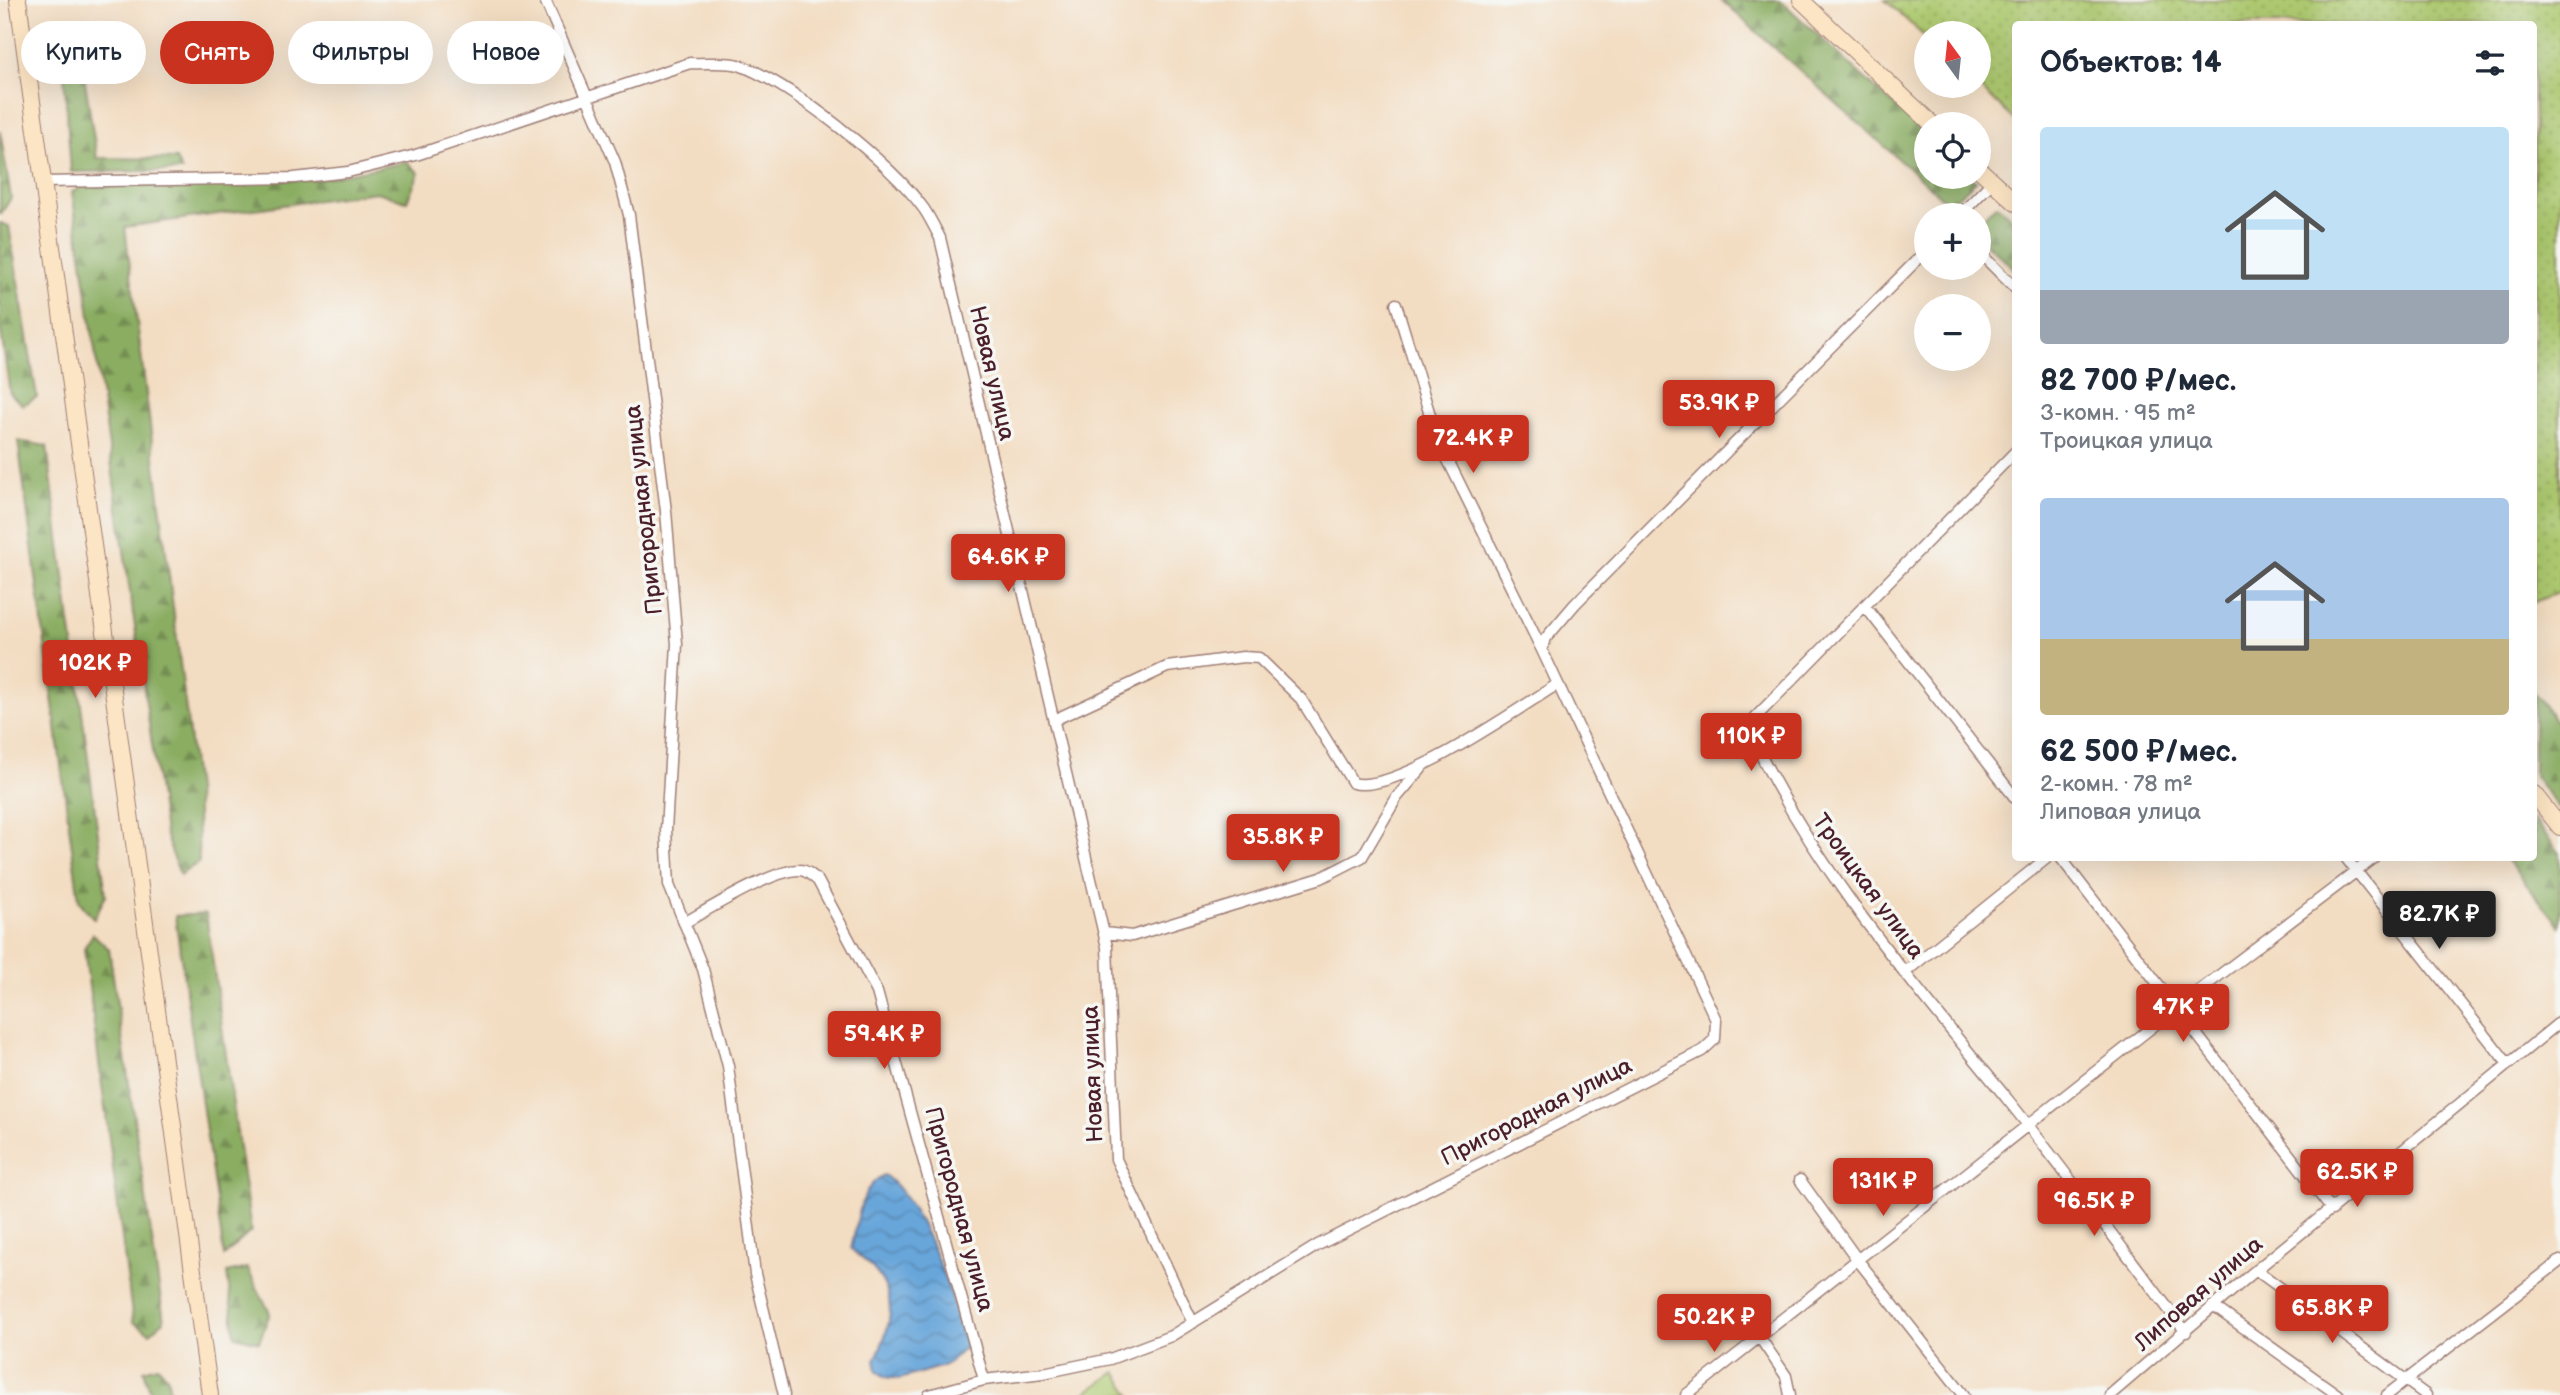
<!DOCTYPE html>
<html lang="ru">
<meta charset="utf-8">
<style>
body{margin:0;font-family:"Balsamiq Sans",sans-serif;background:#f6f6f7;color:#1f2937;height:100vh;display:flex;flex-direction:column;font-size:26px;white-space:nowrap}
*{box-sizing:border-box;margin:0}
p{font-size:23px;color:#747a83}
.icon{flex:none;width:38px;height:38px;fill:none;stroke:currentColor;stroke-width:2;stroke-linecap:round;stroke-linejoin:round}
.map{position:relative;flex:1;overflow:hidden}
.panel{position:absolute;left:2012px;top:21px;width:525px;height:840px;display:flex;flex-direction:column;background:#fff;border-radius:7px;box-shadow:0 7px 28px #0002}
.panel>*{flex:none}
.banner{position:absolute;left:21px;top:21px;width:665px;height:63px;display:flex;gap:14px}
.needle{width:46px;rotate:345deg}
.controls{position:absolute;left:1914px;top:21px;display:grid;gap:14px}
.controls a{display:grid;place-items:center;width:77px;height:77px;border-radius:50%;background:#fff;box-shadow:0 7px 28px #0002;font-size:35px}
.price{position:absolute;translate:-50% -60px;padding:0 16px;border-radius:7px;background:#c8321e;color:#fff;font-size:23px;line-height:46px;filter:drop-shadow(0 2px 4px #0008)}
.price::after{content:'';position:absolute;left:50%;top:42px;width:21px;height:16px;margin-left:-10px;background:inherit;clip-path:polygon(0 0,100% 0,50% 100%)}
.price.current{background:#222;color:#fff}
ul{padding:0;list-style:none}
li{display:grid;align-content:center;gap:14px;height:371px;padding:0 28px}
li span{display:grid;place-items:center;height:217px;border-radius:7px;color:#555}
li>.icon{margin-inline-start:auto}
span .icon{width:126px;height:126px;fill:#fffc;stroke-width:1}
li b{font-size:30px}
h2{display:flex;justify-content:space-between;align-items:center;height:84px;padding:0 28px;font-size:30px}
.tag{padding:0 24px;border-radius:32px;background:#fff;box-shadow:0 7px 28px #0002;font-size:24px;line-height:63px}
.tag.current{background:#c8321e;color:#fff}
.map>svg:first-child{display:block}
</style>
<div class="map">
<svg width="2560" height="1395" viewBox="0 0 2560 1395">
<defs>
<pattern id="forest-firs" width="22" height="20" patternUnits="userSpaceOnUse" patternTransform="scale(1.75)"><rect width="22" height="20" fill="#8aad62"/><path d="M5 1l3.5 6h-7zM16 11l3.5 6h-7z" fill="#738c51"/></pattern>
<pattern id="garden-dots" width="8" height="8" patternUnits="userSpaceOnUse" patternTransform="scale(1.75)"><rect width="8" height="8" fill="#adc96f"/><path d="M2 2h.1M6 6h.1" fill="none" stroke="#96ac60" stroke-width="1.8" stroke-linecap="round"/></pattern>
<pattern id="water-waves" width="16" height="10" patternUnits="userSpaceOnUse" patternTransform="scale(1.75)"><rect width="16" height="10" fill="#68a6da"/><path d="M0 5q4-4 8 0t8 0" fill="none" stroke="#5887b1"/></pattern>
</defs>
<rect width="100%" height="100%" fill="#f6f6f2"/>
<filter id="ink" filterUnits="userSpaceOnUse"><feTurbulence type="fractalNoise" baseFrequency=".0143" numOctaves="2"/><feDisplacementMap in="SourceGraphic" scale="14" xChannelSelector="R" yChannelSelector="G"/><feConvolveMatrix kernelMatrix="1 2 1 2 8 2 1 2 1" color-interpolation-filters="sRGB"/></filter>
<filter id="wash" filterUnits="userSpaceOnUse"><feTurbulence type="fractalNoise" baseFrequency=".00686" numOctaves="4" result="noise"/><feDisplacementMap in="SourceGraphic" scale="28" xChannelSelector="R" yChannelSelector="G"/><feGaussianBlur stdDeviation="1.57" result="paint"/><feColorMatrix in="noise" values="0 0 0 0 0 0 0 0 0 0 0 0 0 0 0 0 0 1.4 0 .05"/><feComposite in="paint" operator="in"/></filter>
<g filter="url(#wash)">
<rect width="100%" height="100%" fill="#f3ddc2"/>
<path fill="url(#forest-firs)" stroke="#6a6646" stroke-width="2" d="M 1721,0 L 1780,0 L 1927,136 L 1927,177 L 1971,177 L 1976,181 L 1949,204 Z
M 60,18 L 76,24 L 97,158 L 176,159 L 182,171 L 71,172 Z
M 0,131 L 11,198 L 1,214 L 0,214 Z
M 407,162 L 419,173 L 407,201 L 376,192 L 125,227 L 196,789 L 199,862 L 180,875 L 165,834 L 72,192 L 81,187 L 319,179 Z
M 1997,205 L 2016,222 L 2016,270 L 1979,237 L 1979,220 Z
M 0,223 L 9,226 L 37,397 L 23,405 L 10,394 L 0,325 Z
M 18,441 L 47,446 L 106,895 L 94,919 L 79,901 Z
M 2534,692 L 2560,726 L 2560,810 L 2534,776 Z
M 2534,820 L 2560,853 L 2560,926 L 2505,858 L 2534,858 Z
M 206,914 L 251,1231 L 224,1256 L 175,916 Z
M 93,934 L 109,949 L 164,1321 L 150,1333 L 133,1322 L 84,948 Z
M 247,1268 L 270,1313 L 259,1342 L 235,1336 L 227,1273 Z
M 158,1366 L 168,1378 L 170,1395 L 151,1395 L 144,1370 Z"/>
<path fill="url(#garden-dots)" stroke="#7c744d" stroke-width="2" d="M 1885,0 L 2560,0 L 2560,592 L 2534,602 L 2534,24 L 2016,24 L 2016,121 L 1978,86 L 1979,33 L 1927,33 L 1927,39 Z"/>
<path fill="#adc96f" stroke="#7c744d" stroke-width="2" d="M 1116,1372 L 1131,1395 L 1082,1395 Z"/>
<path fill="url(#water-waves)" stroke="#596282" stroke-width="2" d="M 884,1175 C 922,1201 954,1300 968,1345 L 946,1365 L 900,1379 L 885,1377 L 877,1371 L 875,1360 C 889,1331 900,1300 875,1271 C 868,1262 858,1256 851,1248 C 858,1223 859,1187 884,1175 Z"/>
</g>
<g filter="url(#ink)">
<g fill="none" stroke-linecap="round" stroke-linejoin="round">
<g stroke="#9e7e76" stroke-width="13">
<path id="street" d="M 545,0 L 615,162 L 629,215 L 666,511 L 677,644 L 666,830 L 669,885 L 703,969 L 728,1066 L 755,1274 L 784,1395
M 42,182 L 294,178 L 348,172 L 416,155 L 690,63 C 705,64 725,61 739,65 C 791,83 892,164 924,209 C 930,218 935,228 940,238 L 1107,947 L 1116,1159 L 1193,1323
M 1960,215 L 1993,181
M 1979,252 L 2016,289
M 2016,451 L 1747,726 C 1810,865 1912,982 2008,1100 C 2069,1176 2127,1255 2186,1332
M 1865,606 L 2016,799
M 1542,650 L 1546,638 L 1575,604 L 1927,250
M 1054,720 L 1167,667 L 1243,657 L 1259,658 L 1301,699 L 1353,783 C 1396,795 1517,709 1558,684
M 2061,858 L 2332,1210
M 2346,858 L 2508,1064
M 684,923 C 709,909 772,870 799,870 C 807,870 813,876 818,881 L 877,992 L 984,1380
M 1104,933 L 1132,936 L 1321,878 L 1362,857 L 1397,797 L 1421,769
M 1904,973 L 2047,858
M 1800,1180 L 1857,1259 L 1964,1395
M 2256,1270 L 2426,1395
M 2213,1306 L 2338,1395
M 1760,1338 L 1786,1376 L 1790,1395
M 929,1395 L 984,1380 L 1043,1373 L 1110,1359 L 1171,1336 L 1318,1245 L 1702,1051 L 1715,1039 L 1716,1020 L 1542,650 L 1437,438 L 1396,304
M 1686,1395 L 2175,1009 L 2374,858
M 2110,1395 L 2256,1270 L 2560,1022
M 2387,1395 L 2560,1261"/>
</g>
<g stroke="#9e7e76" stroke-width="18">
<path id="secondary" d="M 18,0 L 210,1395
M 1801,0 L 1932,124
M 1979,169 L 2016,203
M 2534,794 L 2560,827"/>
</g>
<use href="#street" stroke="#fff" stroke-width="10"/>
<use href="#secondary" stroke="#fce5c4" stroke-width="16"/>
</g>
</g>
<g text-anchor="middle" stroke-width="7" stroke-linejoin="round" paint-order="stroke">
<g font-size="23" fill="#4a1f2b" stroke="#f6f6f2">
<text transform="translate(993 373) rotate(77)" y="8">Новая улица</text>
<text transform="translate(643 510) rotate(-96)" y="8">Пригородная улица</text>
<text transform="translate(1869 886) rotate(54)" y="8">Троицкая улица</text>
<text transform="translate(1092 1074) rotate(-92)" y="8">Новая улица</text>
<text transform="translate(1536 1111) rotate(-27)" y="8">Пригородная улица</text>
<text transform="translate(960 1209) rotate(75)" y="8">Пригородная улица</text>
<text transform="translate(2198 1293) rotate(-41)" y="8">Липовая улица</text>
</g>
</g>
</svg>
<div class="controls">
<a><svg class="needle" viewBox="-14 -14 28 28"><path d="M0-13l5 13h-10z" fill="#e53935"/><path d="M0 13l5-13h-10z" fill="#747a83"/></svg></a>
<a><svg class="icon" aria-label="locate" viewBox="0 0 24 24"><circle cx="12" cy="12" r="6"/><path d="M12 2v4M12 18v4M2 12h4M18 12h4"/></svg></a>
<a>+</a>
<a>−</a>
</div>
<b class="price" style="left:1719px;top:440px">53.9K ₽</b>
<b class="price" style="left:1473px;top:475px">72.4K ₽</b>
<b class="price" style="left:1008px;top:594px">64.6K ₽</b>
<b class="price" style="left:95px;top:700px">102K ₽</b>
<b class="price" style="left:1751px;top:773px">110K ₽</b>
<b class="price" style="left:1283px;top:874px">35.8K ₽</b>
<b class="price current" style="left:2439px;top:951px">82.7K ₽</b>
<b class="price" style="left:2183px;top:1044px">47K ₽</b>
<b class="price" style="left:884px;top:1071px">59.4K ₽</b>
<b class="price" style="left:2357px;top:1209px">62.5K ₽</b>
<b class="price" style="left:1883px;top:1218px">131K ₽</b>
<b class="price" style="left:2094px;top:1238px">96.5K ₽</b>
<b class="price" style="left:2332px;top:1345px">65.8K ₽</b>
<b class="price" style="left:1714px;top:1354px">50.2K ₽</b>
<div class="banner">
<a class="tag">Купить</a>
<a class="tag current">Снять</a>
<a class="tag">Фильтры</a>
<a class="tag">Новое</a>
</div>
<section class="panel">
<h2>Объектов: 14<svg class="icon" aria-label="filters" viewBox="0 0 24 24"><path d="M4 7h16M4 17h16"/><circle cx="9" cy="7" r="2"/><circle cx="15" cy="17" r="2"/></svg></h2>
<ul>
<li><span style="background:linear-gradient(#bfe0f5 75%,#9aa5b1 0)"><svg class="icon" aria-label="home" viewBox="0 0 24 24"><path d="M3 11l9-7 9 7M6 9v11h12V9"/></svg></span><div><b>82 700 ₽/мес.</b><p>3-комн. · 95 m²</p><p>Троицкая улица</p></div></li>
<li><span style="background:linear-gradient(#a9c7e8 65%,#c2b280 0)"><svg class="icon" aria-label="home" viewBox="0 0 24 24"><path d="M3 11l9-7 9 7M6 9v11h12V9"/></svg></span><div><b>62 500 ₽/мес.</b><p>2-комн. · 78 m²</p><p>Липовая улица</p></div></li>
</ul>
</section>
</div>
